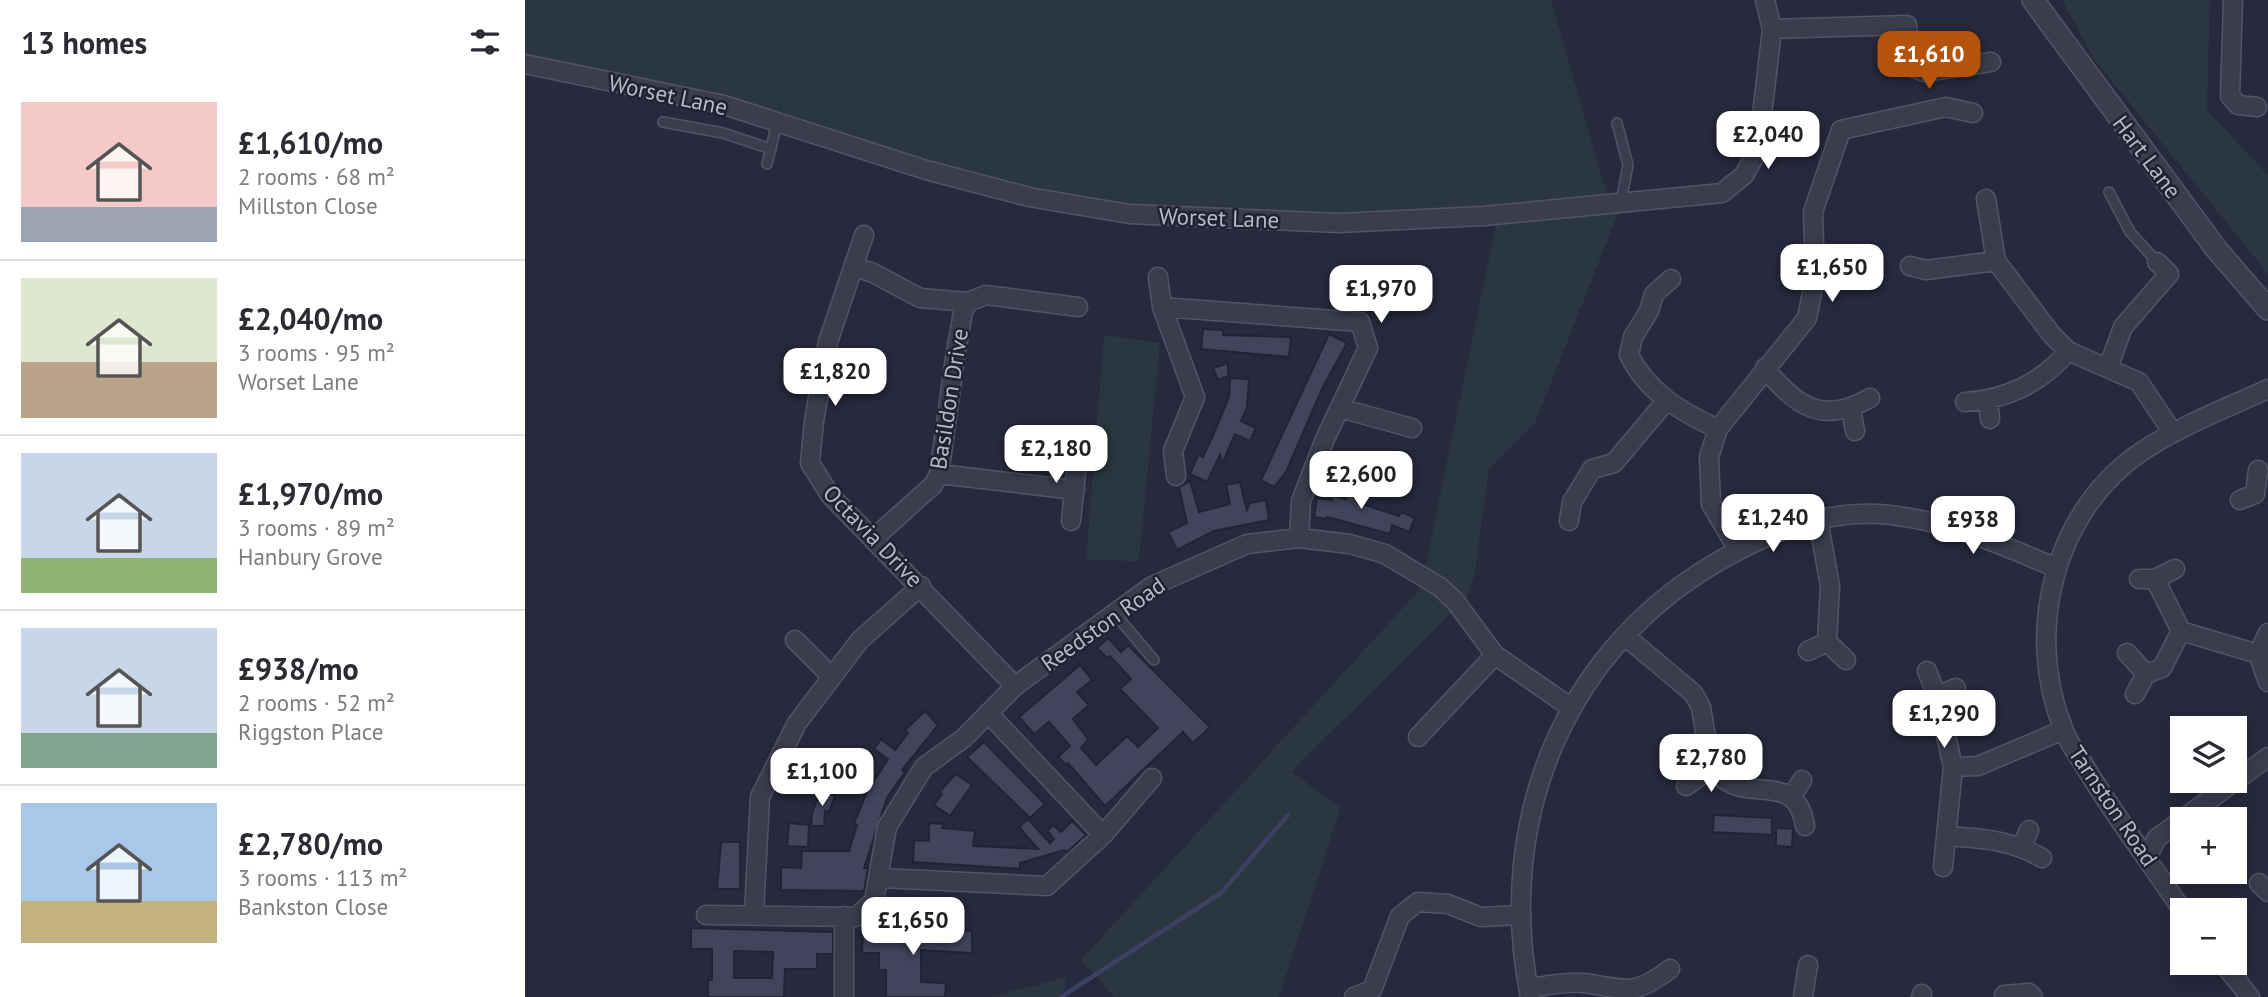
<!DOCTYPE html>
<meta charset="utf-8">
<style>
body{margin:0;font-family:"PT Sans",sans-serif;background:#f7f7f7;color:#2b2b33;height:100vh;display:flex;flex-direction:column;font-size:26px;white-space:nowrap}
*{box-sizing:border-box;margin:0}
p{font-size:23px;color:#7c7c81}
.icon{flex:none;width:38px;height:38px;fill:none;stroke:currentColor;stroke-width:2;stroke-linecap:round;stroke-linejoin:round}
.map{position:relative;flex:1;overflow:hidden}
.side{display:flex;flex-direction:column;background:#fff;width:525px}
.side>*{flex:none}
.controls{position:absolute;left:1645px;top:716px;display:grid;gap:14px}
.controls a{display:grid;place-items:center;width:77px;height:77px;border-radius:0px;background:#fff;box-shadow:0 4px 18px #0003;font-size:35px}
.price{position:absolute;translate:-50% -60px;padding:0 16px;border-radius:14px;background:#fff;color:#222;font-size:23px;line-height:46px;filter:drop-shadow(0 2px 4px #0008)}
.price::after{content:'';position:absolute;left:50%;top:42px;width:21px;height:16px;margin-left:-10px;background:inherit;clip-path:polygon(0 0,100% 0,50% 100%)}
.price.current{background:#b45309;color:#fff}
ul{padding:0;list-style:none}
li{display:flex;align-items:center;gap:21px;height:175px;padding:0 21px}
li+li{border-top:2px solid #e1e1e2}
li span{display:grid;place-items:center;flex:none;width:196px;height:140px;border-radius:0px;color:#555}
li>.icon{margin-inline-start:auto}
span .icon{width:84px;height:84px;fill:#fffc;stroke-width:1}
li b{font-size:30px}
h2{display:flex;justify-content:space-between;align-items:center;height:84px;padding:0 21px;font-size:30px}
main{display:flex;flex:1;min-height:0}
.map>svg:first-child{display:block}
</style>
<main>
<section class="side">
<h2>13 homes<svg class="icon" aria-label="filters" viewBox="0 0 24 24"><path d="M4 7h16M4 17h16"/><circle cx="9" cy="7" r="2"/><circle cx="15" cy="17" r="2"/></svg></h2>
<ul>
<li><span style="background:linear-gradient(#f6c9c9 75%,#9aa5b1 0)"><svg class="icon" aria-label="home" viewBox="0 0 24 24"><path d="M3 11l9-7 9 7M6 9v11h12V9"/></svg></span><div><b>£1,610/mo</b><p>2 rooms · 68 m²</p><p>Millston Close</p></div></li>
<li><span style="background:linear-gradient(#dfe7d0 60%,#b9a48a 0)"><svg class="icon" aria-label="home" viewBox="0 0 24 24"><path d="M3 11l9-7 9 7M6 9v11h12V9"/></svg></span><div><b>£2,040/mo</b><p>3 rooms · 95 m²</p><p>Worset Lane</p></div></li>
<li><span style="background:linear-gradient(#c9d6e8 75%,#8fb573 0)"><svg class="icon" aria-label="home" viewBox="0 0 24 24"><path d="M3 11l9-7 9 7M6 9v11h12V9"/></svg></span><div><b>£1,970/mo</b><p>3 rooms · 89 m²</p><p>Hanbury Grove</p></div></li>
<li><span style="background:linear-gradient(#c9d6e8 75%,#7fa58c 0)"><svg class="icon" aria-label="home" viewBox="0 0 24 24"><path d="M3 11l9-7 9 7M6 9v11h12V9"/></svg></span><div><b>£938/mo</b><p>2 rooms · 52 m²</p><p>Riggston Place</p></div></li>
<li><span style="background:linear-gradient(#a9c7e8 70%,#c2b280 0)"><svg class="icon" aria-label="home" viewBox="0 0 24 24"><path d="M3 11l9-7 9 7M6 9v11h12V9"/></svg></span><div><b>£2,780/mo</b><p>3 rooms · 113 m²</p><p>Bankston Close</p></div></li>
</ul>
</section>
<div class="map">
<svg width="1743" height="997" viewBox="0 0 1743 997">
<rect width="100%" height="100%" fill="#27293d"/>
<path fill="#2a3740" d="M 0,0 L 1026,0 L 1083,198 L 959,210 L 812,217 L 602,206 L 508,195 L 204,97 L 0,55 Z
M 1537,0 L 1685,0 L 1682,110 L 1743,175 L 1743,274 L 1569,59 Z
M 1095,209 L 1010,423 L 964,469 L 950,573 L 942,597 L 766,772 L 816,807 L 754,997 L 590,997 L 556,960 L 896,588 L 972,219 Z
M 579,335 L 635,343 L 614,561 L 561,560 Z
M 542,977 L 538,997 L 464,997 Z"/>
<g fill="none" stroke-linecap="round" stroke-linejoin="round">
<path stroke="#3c4063" stroke-width="4.5" d="M 536,997 L 696,893 L 763,815"/>
</g>
<path fill="#41445b" stroke="#222335" stroke-width="2" fill-rule="evenodd" d="M 678,329 L 698,330 L 698,335 L 766,337 L 764,357 L 676,349 Z
M 804,334 L 822,343 L 797,389 L 761,472 L 749,487 L 736,480 Z
M 703,363 L 703,376 L 693,380 L 688,368 Z
M 705,378 L 724,379 L 722,408 L 716,421 L 731,428 L 725,441 L 710,434 L 697,464 L 695,455 L 682,482 L 665,474 L 673,455 L 678,457 L 689,433 L 704,397 Z
M 826,477 L 840,480 L 834,503 L 874,516 L 876,512 L 890,518 L 884,532 L 867,525 L 865,534 L 802,517 L 801,519 L 789,517 L 792,498 L 807,500 L 808,496 L 821,499 Z
M 665,481 L 674,512 L 705,504 L 701,485 L 715,482 L 722,510 L 725,503 L 741,500 L 744,520 L 689,531 L 652,550 L 643,532 L 662,523 L 654,487 Z
M 583,638 L 596,652 L 603,645 L 685,727 L 668,743 L 658,732 L 580,806 L 543,763 L 541,765 L 533,757 L 545,746 L 524,722 L 509,734 L 494,717 L 555,665 L 567,680 L 552,692 L 564,705 L 548,719 L 563,739 L 556,748 L 571,765 L 602,736 L 613,747 L 633,728 L 595,689 L 606,679 L 585,656 L 582,658 L 572,648 Z
M 400,711 L 413,725 L 377,770 L 380,772 L 362,798 L 339,868 L 343,868 L 339,891 L 256,890 L 256,867 L 276,868 L 277,851 L 324,851 L 332,825 L 329,823 L 342,792 L 329,784 L 336,773 L 349,781 L 363,759 L 349,749 L 356,739 L 370,750 L 383,733 L 380,730 Z
M 459,742 L 520,804 L 505,818 L 442,757 Z
M 431,774 L 447,785 L 425,816 L 409,805 L 417,794 L 414,792 Z
M 299,782 L 301,792 L 310,796 L 304,812 L 300,811 L 299,826 L 286,826 L 287,813 Z
M 1189,815 L 1247,818 L 1247,835 L 1188,832 Z
M 503,819 L 525,843 L 529,839 L 522,831 L 528,825 L 536,832 L 547,821 L 561,835 L 542,852 L 539,850 L 495,863 L 495,869 L 388,862 L 389,840 L 404,841 L 404,823 L 420,824 L 417,828 L 450,831 L 448,846 L 513,849 L 494,827 Z
M 264,823 L 284,825 L 283,847 L 262,846 Z
M 1251,828 L 1268,829 L 1267,847 L 1251,846 Z
M 196,842 L 215,842 L 215,889 L 192,889 Z
M 166,928 L 308,932 L 308,954 L 292,954 L 292,969 L 260,969 L 259,997 L 183,997 L 183,980 L 187,980 L 187,949 L 166,949 ZM 209,951 L 248,952 L 247,978 L 209,978 Z
M 395,928 L 447,931 L 447,953 L 396,950 L 396,982 L 421,983 L 420,997 L 361,997 L 361,970 L 354,970 L 354,953 L 337,953 L 338,932 L 367,933 L 367,930 Z"/>
<g fill="none" stroke-linecap="round" stroke-linejoin="round">
<g stroke="#535465" stroke-width="12">
<path id="service" d="M 138,122 L 198,133 L 246,149
M 1092,123 L 1103,165 L 1096,202
M 242,164 L 252,123
M 1584,192 L 1605,232 L 1632,262
M 590,614 L 629,660"/>
</g>
<g stroke="#535465" stroke-width="21">
<path id="minor" d="M 1708,0 L 1705,96 L 1713,105 L 1732,107
M 1247,29 L 1382,25 L 1387,67 L 1399,72 L 1466,62
M 0,64 L 199,105 L 401,170 L 504,197 L 604,214 L 814,223 L 959,216 L 1197,193 L 1219,175 L 1233,150 L 1247,29 L 1240,0
M 1461,199 L 1471,261
M 339,235 L 303,342 L 289,421 L 285,463 L 305,495 L 490,686
M 1385,266 L 1401,270 L 1471,261 L 1527,335 L 1543,351 L 1614,382 L 1648,433
M 330,267 L 348,273 L 395,298 L 443,302
M 633,277 L 637,307 L 670,397 L 648,451 L 651,476
M 1146,279 L 1129,294 L 1124,311 L 1108,337 L 1104,355 C 1123,393 1155,411 1193,429
M 637,307 L 835,322 L 843,348 L 800,439 L 776,501 L 774,538
M 1240,368 C 1271,407 1298,425 1345,398
M 1583,368 L 1598,327 L 1644,274 L 1632,262
M 1463,401 L 1465,419
M 1440,402 C 1480,400 1517,383 1543,351
M 815,408 L 887,428
M 1326,409 L 1330,431
M 414,474 L 550,490
M 1715,500 L 1730,494 L 1733,470
M 1293,519 L 1305,586 L 1302,642
M 546,521 L 553,454
M 1044,521 L 1047,502 L 1067,469 L 1089,463 L 1141,401
M 348,539 L 408,485 L 414,474 L 430,358 L 438,312 L 443,302 L 461,295 L 553,307
M 1213,550 L 1186,504 L 1184,457 L 1193,429 L 1282,318 L 1290,278 L 1288,212 L 1316,130 L 1421,107 L 1448,113
M 1614,579 L 1630,579 L 1650,569
M 1630,579 L 1656,631 L 1733,654 L 1743,682
M 1100,636 L 1168,693 L 1176,707 L 1186,768 C 1191,773 1197,779 1203,782 C 1232,799 1272,774 1280,826
M 270,640 L 307,677
M 1283,651 L 1302,642 L 1321,660
M 1602,653 L 1621,674 L 1610,694
M 1733,654 L 1743,633
M 1402,671 L 1412,696 L 1428,767
M 1621,674 L 1637,668 L 1656,631
M 1412,696 L 1431,688
M 463,713 L 578,835
M 893,737 L 970,655
M 1161,786 L 1186,768
M 1266,797 L 1277,780
M 1658,819 L 1743,757
M 1421,836 C 1456,838 1486,840 1517,858
M 1497,846 L 1504,830
M 1622,857 L 1632,838 L 1657,820
M 1418,867 L 1428,767 L 1453,766 L 1538,730
M 355,878 L 522,886 L 578,835 L 627,778
M 1734,883 L 1743,892
M 1657,910 C 1626,863 1591,818 1562,770 C 1554,756 1543,743 1538,728 C 1499,631 1529,509 1619,450 C 1657,425 1702,408 1743,389
M 229,913 L 235,797 L 272,723 L 335,640 L 396,586
M 181,915 L 331,917 L 349,901 L 362,827 L 399,767 L 439,738 L 490,686 L 627,586 L 722,544 L 774,538 L 825,544 L 860,554 L 915,587 L 930,601 L 970,655 L 1045,707
M 319,916 L 319,997
M 1697,962 L 1725,997
M 1003,988 C 1021,986 1042,981 1059,983 C 1102,989 1108,997 1145,969
M 1479,995 L 1504,993 L 1508,997
M 829,997 L 847,990 L 875,916 L 893,902 L 923,904 L 956,917 L 995,915
M 1005,997 C 969,818 1041,644 1203,556 C 1250,530 1300,511 1354,514 C 1415,518 1476,544 1531,568
M 1278,997 L 1283,965
M 1396,997 L 1397,994"/>
</g>
<g stroke="#535465" stroke-width="24">
<path id="tertiary" d="M 1508,0 L 1692,250 L 1743,309"/>
</g>
<use href="#service" stroke="#3b3d4e" stroke-width="9"/>
<use href="#minor" stroke="#3b3d4e" stroke-width="18"/>
<use href="#tertiary" stroke="#3b3d4e" stroke-width="21"/>
</g>
<g text-anchor="middle" stroke-width="5" stroke-linejoin="round" paint-order="stroke">
<g font-size="23" fill="#b7b8c8" stroke="#202133">
<text transform="translate(143 95) rotate(12)" y="8">Worset Lane</text>
<text transform="translate(1622 157) rotate(53)" y="8">Hart Lane</text>
<text transform="translate(694 218) rotate(2)" y="8">Worset Lane</text>
<text transform="translate(424 399) rotate(-81)" y="8">Basildon Drive</text>
<text transform="translate(348 536) rotate(46)" y="8">Octavia Drive</text>
<text transform="translate(578 624) rotate(-35)" y="8">Reedston Road</text>
<text transform="translate(1588 806) rotate(56)" y="8">Tarnston Road</text>
</g>
</g>
</svg>
<div class="controls">
<a><svg class="icon" aria-label="layers" viewBox="0 0 24 24"><path d="M12 4l9 5-9 5-9-5zM3 14l9 5 9-5"/></svg></a>
<a>+</a>
<a>−</a>
</div>
<b class="price current" style="left:1404px;top:91px">£1,610</b>
<b class="price" style="left:1243px;top:171px">£2,040</b>
<b class="price" style="left:1307px;top:304px">£1,650</b>
<b class="price" style="left:856px;top:325px">£1,970</b>
<b class="price" style="left:310px;top:408px">£1,820</b>
<b class="price" style="left:531px;top:485px">£2,180</b>
<b class="price" style="left:836px;top:511px">£2,600</b>
<b class="price" style="left:1248px;top:554px">£1,240</b>
<b class="price" style="left:1448px;top:556px">£938</b>
<b class="price" style="left:1419px;top:750px">£1,290</b>
<b class="price" style="left:1186px;top:794px">£2,780</b>
<b class="price" style="left:297px;top:808px">£1,100</b>
<b class="price" style="left:388px;top:957px">£1,650</b>
</div>
</main>
